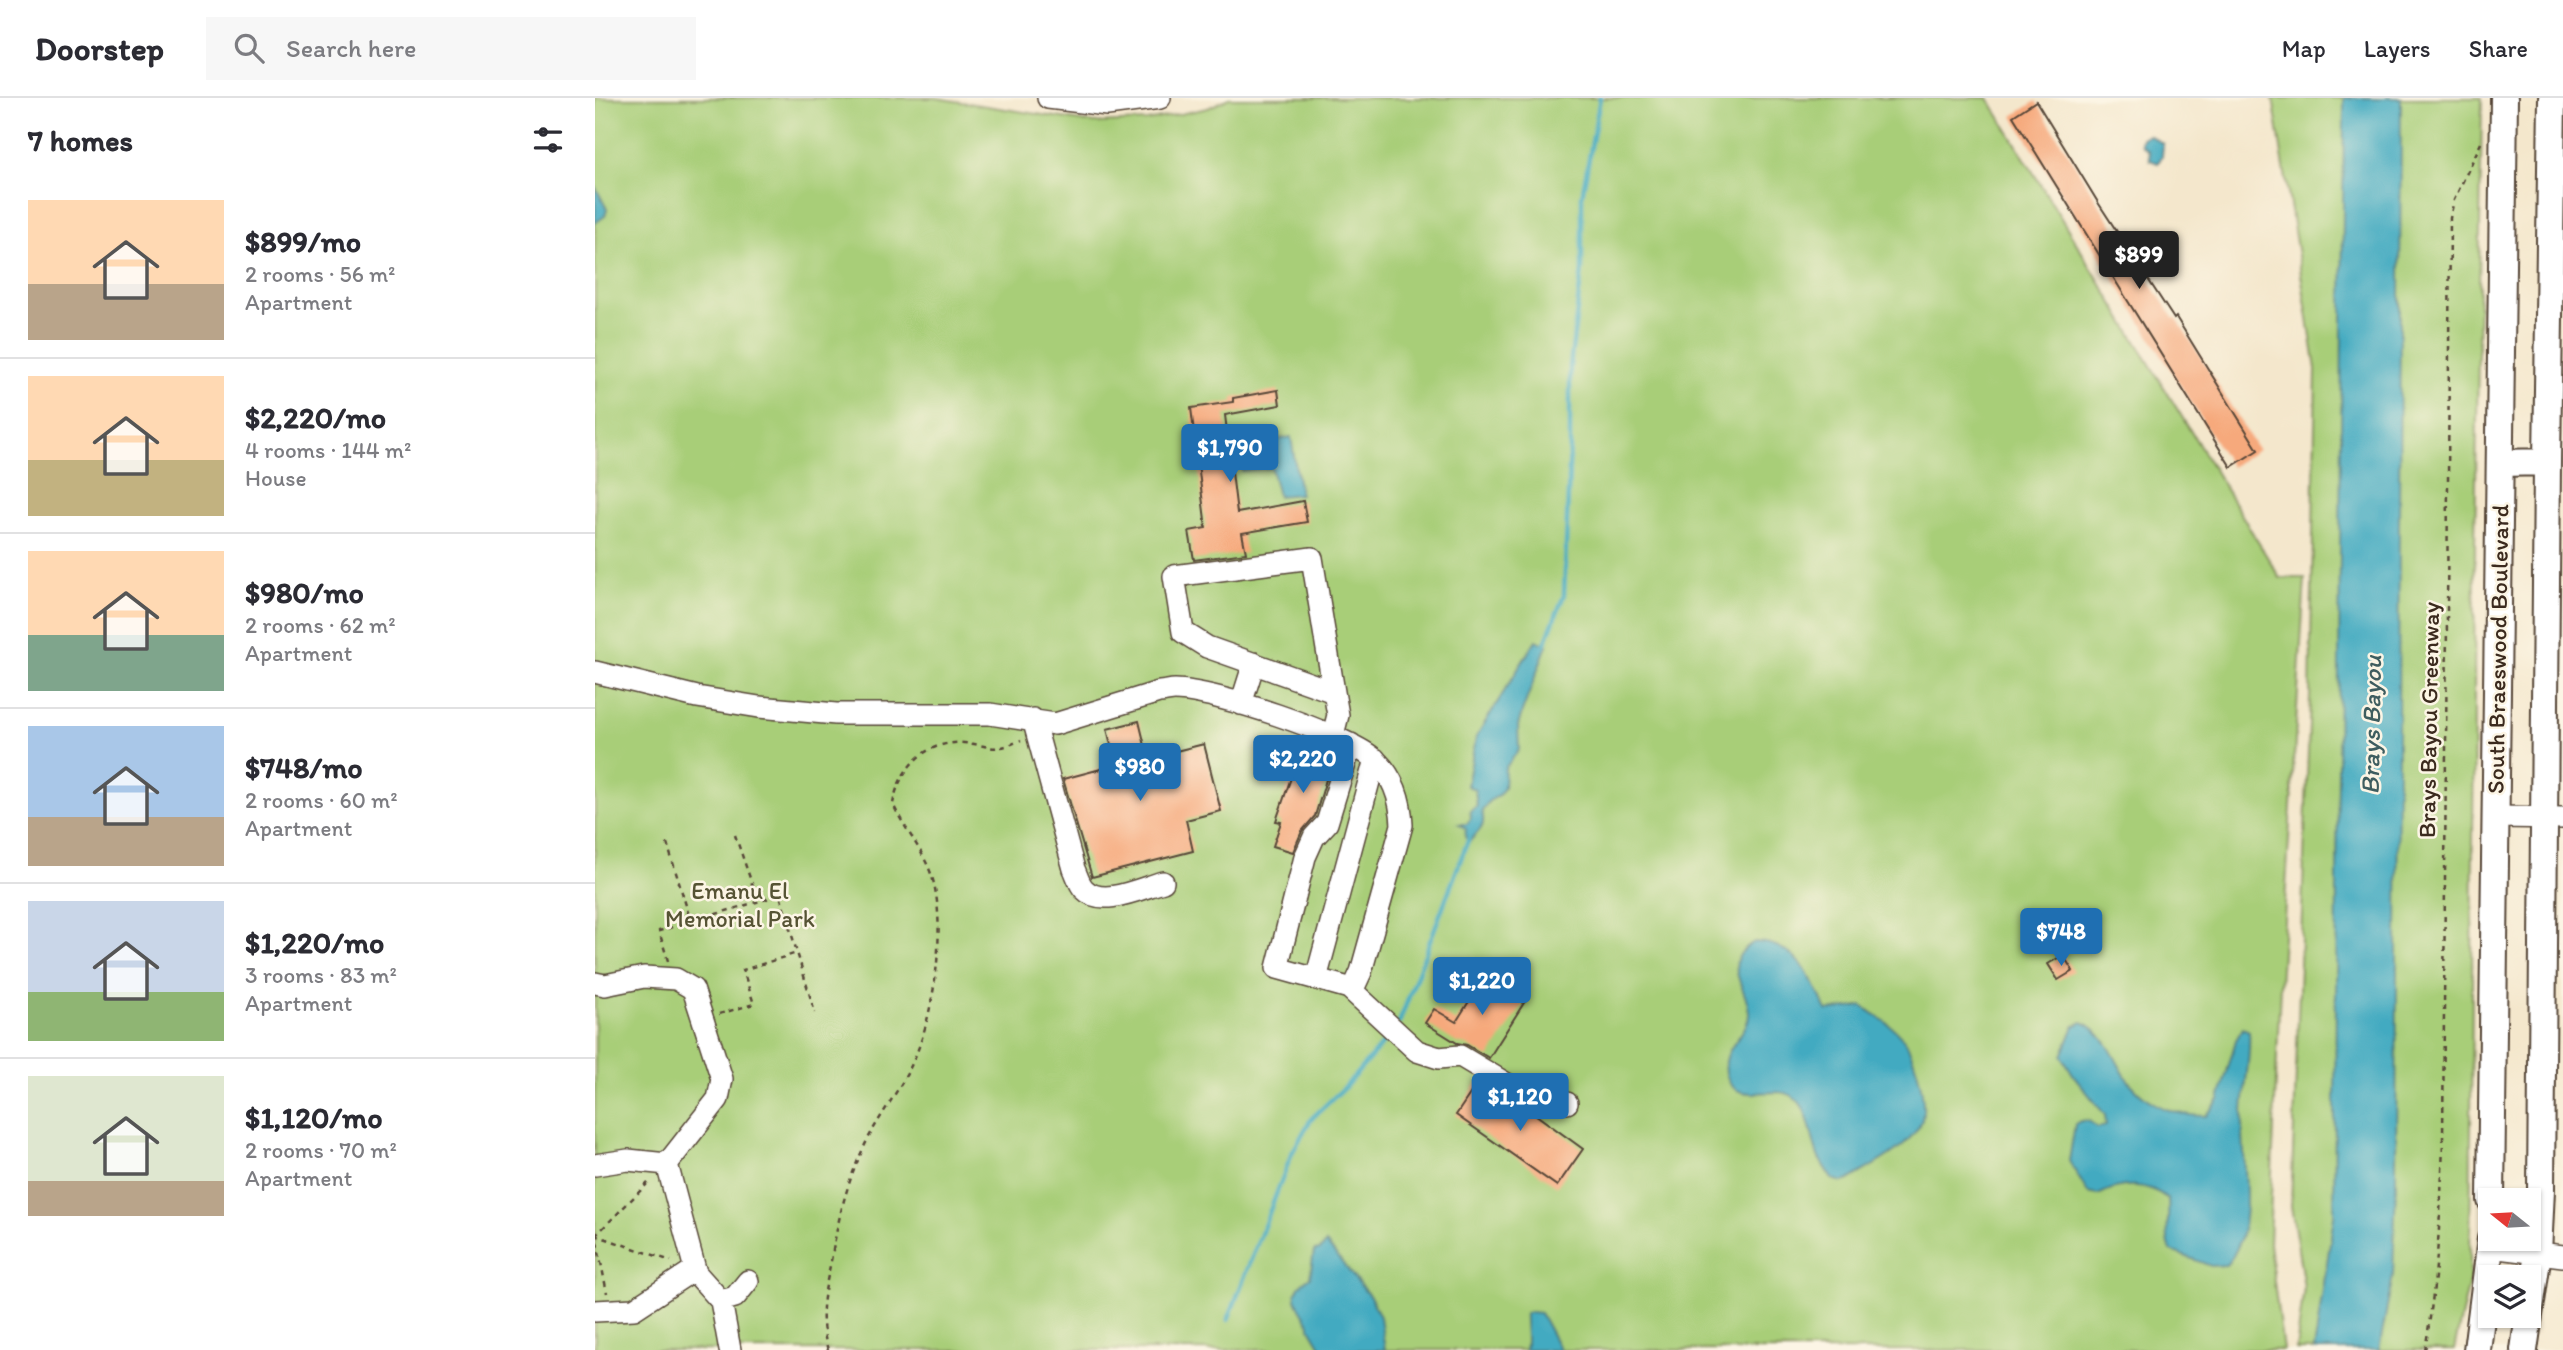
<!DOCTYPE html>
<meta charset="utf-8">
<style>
body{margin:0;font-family:Itim,sans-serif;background:#f7f7f7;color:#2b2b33;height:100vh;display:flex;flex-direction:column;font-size:26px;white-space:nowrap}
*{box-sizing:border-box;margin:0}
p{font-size:23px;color:#7c7c81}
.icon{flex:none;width:38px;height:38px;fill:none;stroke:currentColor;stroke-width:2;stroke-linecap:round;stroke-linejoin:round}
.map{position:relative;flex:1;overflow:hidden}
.sheet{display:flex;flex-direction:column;background:#fff;width:595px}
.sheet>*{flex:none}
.needle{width:46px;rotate:288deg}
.buttons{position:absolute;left:1883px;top:1090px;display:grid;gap:14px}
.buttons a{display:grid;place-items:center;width:63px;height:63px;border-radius:0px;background:#fff;box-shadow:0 2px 5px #0004;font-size:35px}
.price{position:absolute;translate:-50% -60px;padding:0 16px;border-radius:7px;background:#1f6fb2;color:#fff;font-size:23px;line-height:46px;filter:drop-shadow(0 2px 4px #0008)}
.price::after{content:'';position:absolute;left:50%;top:42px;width:21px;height:16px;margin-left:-10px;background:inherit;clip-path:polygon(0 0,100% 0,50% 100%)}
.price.selected{background:#222;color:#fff}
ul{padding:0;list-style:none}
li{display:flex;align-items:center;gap:21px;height:175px;padding:0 28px}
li+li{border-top:2px solid #e1e1e2}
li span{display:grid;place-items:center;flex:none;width:196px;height:140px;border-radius:0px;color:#555}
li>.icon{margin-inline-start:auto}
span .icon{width:84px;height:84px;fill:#fffc;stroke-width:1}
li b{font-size:30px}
h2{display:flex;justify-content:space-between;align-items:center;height:84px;padding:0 28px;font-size:30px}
header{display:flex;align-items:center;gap:42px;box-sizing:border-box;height:98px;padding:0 35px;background:#fff;border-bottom:2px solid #e1e1e2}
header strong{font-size:33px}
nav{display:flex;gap:38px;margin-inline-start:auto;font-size:24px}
.search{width:490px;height:63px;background:#f7f7f7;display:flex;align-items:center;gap:18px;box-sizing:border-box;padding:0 24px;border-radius:0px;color:#7c7c81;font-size:26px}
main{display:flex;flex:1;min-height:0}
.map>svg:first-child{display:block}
</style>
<header>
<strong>Doorstep</strong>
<div class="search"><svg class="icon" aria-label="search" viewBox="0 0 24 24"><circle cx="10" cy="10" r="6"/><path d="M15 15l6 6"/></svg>Search here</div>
<nav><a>Map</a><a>Layers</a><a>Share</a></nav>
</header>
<main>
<section class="sheet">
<h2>7 homes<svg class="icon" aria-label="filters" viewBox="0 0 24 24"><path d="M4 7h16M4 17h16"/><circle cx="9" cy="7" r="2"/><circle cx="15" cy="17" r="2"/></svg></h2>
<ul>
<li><span style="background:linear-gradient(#ffd9b3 60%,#b9a48a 0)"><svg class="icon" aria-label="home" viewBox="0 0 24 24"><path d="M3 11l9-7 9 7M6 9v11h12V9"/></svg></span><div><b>$899/mo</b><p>2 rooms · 56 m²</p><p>Apartment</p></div></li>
<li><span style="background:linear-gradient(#ffd9b3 60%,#c2b280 0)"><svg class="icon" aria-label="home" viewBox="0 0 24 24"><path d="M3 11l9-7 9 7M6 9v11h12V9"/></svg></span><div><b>$2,220/mo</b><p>4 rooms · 144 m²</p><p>House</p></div></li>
<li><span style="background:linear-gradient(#ffd9b3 60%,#7fa58c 0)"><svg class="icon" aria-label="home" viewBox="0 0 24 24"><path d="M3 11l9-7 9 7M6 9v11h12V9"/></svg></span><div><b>$980/mo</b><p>2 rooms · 62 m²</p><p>Apartment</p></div></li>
<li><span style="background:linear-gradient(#a9c7e8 65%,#b9a48a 0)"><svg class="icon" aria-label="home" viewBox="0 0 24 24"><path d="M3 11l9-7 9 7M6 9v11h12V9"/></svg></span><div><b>$748/mo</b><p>2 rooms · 60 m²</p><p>Apartment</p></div></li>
<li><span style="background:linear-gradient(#c9d6e8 65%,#8fb573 0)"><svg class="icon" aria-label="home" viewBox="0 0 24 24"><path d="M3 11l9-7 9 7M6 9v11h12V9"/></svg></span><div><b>$1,220/mo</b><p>3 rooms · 83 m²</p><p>Apartment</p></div></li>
<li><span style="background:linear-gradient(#dfe7d0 75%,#b9a48a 0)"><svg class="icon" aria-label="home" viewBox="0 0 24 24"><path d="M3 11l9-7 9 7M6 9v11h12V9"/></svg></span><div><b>$1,120/mo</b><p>2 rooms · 70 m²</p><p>Apartment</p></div></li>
</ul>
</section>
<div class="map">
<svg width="1968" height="1252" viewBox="0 0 1968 1252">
<rect width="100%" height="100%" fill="#fcf5e5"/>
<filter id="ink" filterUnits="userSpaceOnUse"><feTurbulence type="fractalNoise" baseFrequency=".0143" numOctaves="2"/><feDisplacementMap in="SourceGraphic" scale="14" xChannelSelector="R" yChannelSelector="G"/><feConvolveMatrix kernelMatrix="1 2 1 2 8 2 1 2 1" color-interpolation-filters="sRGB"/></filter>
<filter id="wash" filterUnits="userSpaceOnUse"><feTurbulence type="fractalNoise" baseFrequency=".00686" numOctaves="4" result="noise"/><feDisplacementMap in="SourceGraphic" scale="28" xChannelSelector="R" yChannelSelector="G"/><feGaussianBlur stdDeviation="1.57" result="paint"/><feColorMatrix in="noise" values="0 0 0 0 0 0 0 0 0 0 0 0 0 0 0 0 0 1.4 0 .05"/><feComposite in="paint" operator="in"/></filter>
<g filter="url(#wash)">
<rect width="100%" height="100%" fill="#f4e7cc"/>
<path fill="#a8ce78" stroke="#727c4b" stroke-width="2" d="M 0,0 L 341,0 L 499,25 L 552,23 L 613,10 L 634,0 L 1393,0 L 1685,480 L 1710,480 L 1685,887 L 1674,1146 L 1688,1252 L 0,1252 Z
M 1678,0 L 1887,0 L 1880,450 L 1875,1180 L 1859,1252 L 1701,1252 L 1709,1189 L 1696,1108 L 1715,600 L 1721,271 Z"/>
<path fill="#42aac1" stroke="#3e6a70" stroke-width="2" d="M 1749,0 L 1806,0 L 1801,1085 L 1798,1178 L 1784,1252 L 1719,1252 L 1739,1118 Z
M 1554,37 L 1568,46 L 1567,58 L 1563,65 L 1555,62 L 1554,53 L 1546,46 L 1547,40 Z
M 0,88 L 12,111 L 10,118 L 0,125 Z
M 696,339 L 705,396 L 683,398 L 676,370 L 647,373 L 645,349 Z
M 941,542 L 952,547 L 927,614 L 923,628 L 924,652 L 910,670 L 909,690 L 903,698 L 894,703 L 887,713 C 891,730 885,731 875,743 L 870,739 L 871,731 L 864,726 L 872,726 L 876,720 L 875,713 L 882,708 L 880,691 L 872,688 L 881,639 Z
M 1159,844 C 1201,844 1216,879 1232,913 L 1267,908 C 1282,918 1299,928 1309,942 C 1321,959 1336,1012 1323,1030 C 1308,1053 1277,1067 1254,1082 L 1248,1084 L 1237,1081 C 1232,1073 1227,1066 1223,1058 C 1216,1040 1215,1011 1199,999 C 1181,985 1141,1009 1132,979 C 1123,950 1155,936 1154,915 C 1153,888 1123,866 1159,844 Z
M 1487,924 C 1499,928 1504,936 1511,945 C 1521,958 1526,975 1537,987 C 1556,1009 1583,1018 1611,1018 L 1624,1002 L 1641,942 L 1648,930 L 1654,933 C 1656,961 1649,987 1648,1015 C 1645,1062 1665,1129 1631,1167 L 1616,1168 L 1576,1153 C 1569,1136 1575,1120 1573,1101 C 1552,1084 1527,1084 1503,1097 L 1493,1095 L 1474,1063 L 1480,1026 C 1490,1020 1495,1022 1502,1030 L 1511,1028 L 1510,1017 L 1479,978 L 1467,958 L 1479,928 Z
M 731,1145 L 776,1200 L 785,1219 L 790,1252 L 728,1252 L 715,1230 L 715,1226 C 703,1207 690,1195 715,1179 L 719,1153 L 725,1152 Z
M 936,1214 L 945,1215 L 965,1252 L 930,1252 C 933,1240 929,1228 930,1215 Z"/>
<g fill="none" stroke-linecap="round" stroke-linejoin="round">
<path stroke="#42aac1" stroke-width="4.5" d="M 948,550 L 969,497 L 975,345 L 975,268 L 987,172 L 987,98 L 1005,0
M 804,925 L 875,737
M 633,1222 L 697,1055 L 716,1021 L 750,989 L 794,938"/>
</g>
<g id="blocks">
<path fill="#f6a97c" d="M 1441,3 L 1504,106 L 1579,221 L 1581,219 L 1663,352 L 1636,369 L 1418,18 Z
M 683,292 L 685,307 L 630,317 L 642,415 L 708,403 L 712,424 L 647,435 L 651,455 L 599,462 L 594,433 L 611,430 L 596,310 L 638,304 L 638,300 Z
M 544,623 L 553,660 L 609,646 L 626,713 L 591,722 L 598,753 L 497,779 L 468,681 L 521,667 L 512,631 Z
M 708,645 L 739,655 L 720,718 L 707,733 L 698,754 L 678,748 L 686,724 L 681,723 Z
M 1468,857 L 1478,873 L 1463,882 L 1453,866 Z
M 892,875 L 932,900 L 894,960 L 872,947 L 862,945 L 830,925 L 839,911 L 861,924 Z
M 883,984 L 915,1003 L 926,1006 L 988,1051 L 962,1088 L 861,1017 Z"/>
</g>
</g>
<g filter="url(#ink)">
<use href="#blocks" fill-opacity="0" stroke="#574638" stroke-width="2"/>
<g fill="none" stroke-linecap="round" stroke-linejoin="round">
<g stroke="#574638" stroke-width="24">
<path id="minor" d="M 453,0 L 512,7 L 565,0
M 717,460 L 739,594 L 612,549 L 588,534 L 579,478 Z
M 0,574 L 102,599 L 164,609 L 241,616 L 395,616 L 460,626 L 564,594 C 569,594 575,592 580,592 C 618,592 749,636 778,660 C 798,677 806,702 807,727 L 766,874 L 760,887 L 754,890 L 682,870 L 710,759 L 719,739 L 732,725 L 756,646
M 646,606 L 659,565
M 438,621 L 479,771 C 482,777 484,786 489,791 C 507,810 546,790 568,784
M 738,637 L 743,617 L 739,594
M 1901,719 L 1968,720
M 721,881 L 780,661
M 0,885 L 10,887 L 49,879 L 81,881 L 98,891 L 127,981 L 123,1001 L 72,1066 L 101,1175 L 126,1203 L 135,1252
M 754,890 L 822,953 L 844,960 L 865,958 L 922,992 L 972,1005
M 0,1067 L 33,1062 L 72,1066
M 1895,1149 L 1968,1158
M 126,1203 L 140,1199 L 153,1183
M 0,1213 L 39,1211 L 100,1171"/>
</g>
<g stroke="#574638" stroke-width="30">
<path id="major" d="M 1905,365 L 1952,364
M 1896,1102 L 1909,0
M 1882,1252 L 1896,1141
M 1929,1252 L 1943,1155 L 1946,1092 L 1952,364 L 1957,0"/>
</g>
<path stroke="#574638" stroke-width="2.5" stroke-dasharray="5 5" stroke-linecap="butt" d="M 140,737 L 163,803
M 72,745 L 96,824
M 73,863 L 64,833 L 185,797 L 220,915
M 124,916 L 159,906 L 148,872 L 202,855
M 0,1134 L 12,1195
M 0,1137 L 76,1163
M 0,1138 L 54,1084
M 233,1252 C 223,1218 229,1197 236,1163 C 243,1123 250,1089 268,1051 C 283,1018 309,988 322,954 C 340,908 350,834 339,786 C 332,756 310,733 298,706 C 304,671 330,642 369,645 C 398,647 395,656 426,642
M 1830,1252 C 1842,1182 1846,1113 1848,1043 L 1855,120 L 1859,102 L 1886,45"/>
<use href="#minor" stroke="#fff" stroke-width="21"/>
<use href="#major" stroke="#fff" stroke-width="26"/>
</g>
</g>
<g text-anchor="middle" stroke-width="5" stroke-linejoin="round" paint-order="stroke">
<g font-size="24" fill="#3b2a1e" stroke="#fcf5e5">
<text transform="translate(1903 551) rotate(-89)" y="8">South Braeswood Boulevard</text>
<text transform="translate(1834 622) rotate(-89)" y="8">Brays Bayou Greenway</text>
</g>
<g font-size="24" fill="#565334" stroke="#fcf5e5">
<text x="145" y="801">Emanu El<tspan x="145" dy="28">Memorial Park</tspan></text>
</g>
<g font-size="26" font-style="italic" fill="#3e5d5f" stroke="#fcf5e5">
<text transform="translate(1776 627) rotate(-89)" y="9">Brays Bayou</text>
</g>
</g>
</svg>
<div class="buttons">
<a><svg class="needle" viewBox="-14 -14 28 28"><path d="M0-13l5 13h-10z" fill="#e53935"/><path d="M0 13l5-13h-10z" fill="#7c7c81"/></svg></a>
<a><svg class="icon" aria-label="layers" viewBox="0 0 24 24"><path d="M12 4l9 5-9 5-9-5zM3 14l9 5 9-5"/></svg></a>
</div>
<b class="price selected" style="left:1544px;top:193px">$899</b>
<b class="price" style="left:635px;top:386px">$1,790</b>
<b class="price" style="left:708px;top:697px">$2,220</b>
<b class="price" style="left:545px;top:705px">$980</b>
<b class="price" style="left:1466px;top:870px">$748</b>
<b class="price" style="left:887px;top:919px">$1,220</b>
<b class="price" style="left:925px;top:1035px">$1,120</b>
</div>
</main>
